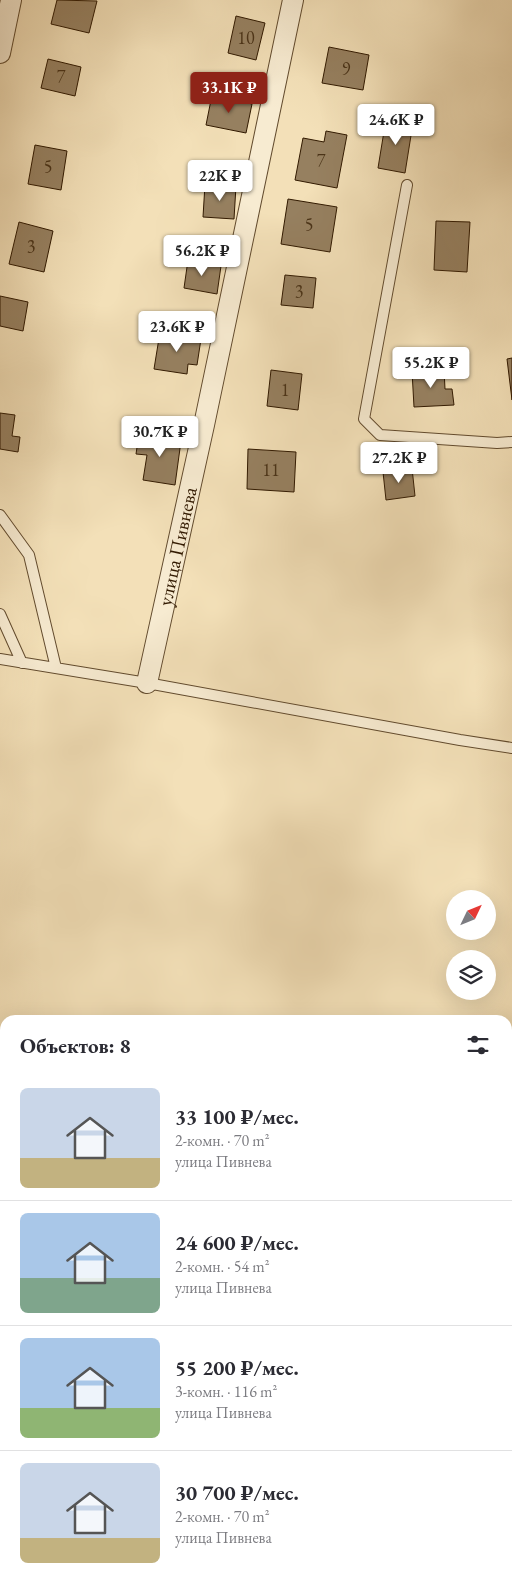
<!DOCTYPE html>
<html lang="ru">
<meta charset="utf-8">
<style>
body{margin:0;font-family:"EB Garamond",serif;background:#f7f7f7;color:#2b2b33;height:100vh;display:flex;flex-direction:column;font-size:19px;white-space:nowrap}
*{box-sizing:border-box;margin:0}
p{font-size:16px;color:#7c7c81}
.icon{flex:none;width:28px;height:28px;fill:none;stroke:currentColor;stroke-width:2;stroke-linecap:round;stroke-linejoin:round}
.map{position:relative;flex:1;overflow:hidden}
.panel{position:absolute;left:0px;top:1015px;width:512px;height:571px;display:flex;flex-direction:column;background:#fff;border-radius:15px 15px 0 0;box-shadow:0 5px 20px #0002}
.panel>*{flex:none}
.needle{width:32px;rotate:47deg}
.buttons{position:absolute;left:446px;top:890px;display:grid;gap:10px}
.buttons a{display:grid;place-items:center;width:50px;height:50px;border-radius:50%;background:#fff;box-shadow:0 5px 20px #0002;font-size:25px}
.price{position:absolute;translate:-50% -42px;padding:0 11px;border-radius:5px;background:#fff;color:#222;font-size:16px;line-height:32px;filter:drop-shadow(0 1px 2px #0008)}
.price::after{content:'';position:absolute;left:50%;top:30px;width:15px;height:11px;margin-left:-8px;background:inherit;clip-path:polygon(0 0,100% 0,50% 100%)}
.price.selected{background:#8f2418;color:#fff}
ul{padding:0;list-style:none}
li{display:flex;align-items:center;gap:15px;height:125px;padding:0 20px}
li+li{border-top:1px solid #e1e1e2}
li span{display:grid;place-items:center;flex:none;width:140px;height:100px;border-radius:8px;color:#555}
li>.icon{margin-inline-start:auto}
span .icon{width:60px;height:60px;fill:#fffc;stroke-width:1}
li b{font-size:21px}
h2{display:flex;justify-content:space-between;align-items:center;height:60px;padding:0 20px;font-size:21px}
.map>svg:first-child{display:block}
</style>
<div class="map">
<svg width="512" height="1586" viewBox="0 0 512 1586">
<rect width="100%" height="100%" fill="#f3e0b8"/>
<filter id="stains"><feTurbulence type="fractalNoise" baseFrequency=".004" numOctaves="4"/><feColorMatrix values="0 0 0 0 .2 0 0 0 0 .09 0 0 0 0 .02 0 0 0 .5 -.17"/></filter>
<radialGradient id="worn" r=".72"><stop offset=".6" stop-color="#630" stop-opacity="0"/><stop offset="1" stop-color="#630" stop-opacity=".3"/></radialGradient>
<path fill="#968060" stroke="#311900" d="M 57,0 L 97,1 L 89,33 L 51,24 Z
M 236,16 L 265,23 L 256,60 L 228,53 Z
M 329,47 L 369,55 L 363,90 L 322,83 Z
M 48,59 L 81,67 L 75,96 L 41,88 Z
M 212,95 L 252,104 L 246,133 L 206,125 Z
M 386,119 L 413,123 L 405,173 L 378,168 Z
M 326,131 L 347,135 L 337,188 L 295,180 L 303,138 L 324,142 Z
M 35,145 L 67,151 L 61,190 L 28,184 Z
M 205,184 L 236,186 L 234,219 L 203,217 Z
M 288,199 L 337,207 L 330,252 L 281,244 Z
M 436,221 L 470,222 L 467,272 L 434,270 Z
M 19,222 L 53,231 L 44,272 L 9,264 Z
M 188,260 L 221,266 L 217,294 L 184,288 Z
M 285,275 L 316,278 L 313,308 L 281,305 Z
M 0,296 L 28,302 L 23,331 L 0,326 Z
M 160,332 L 201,339 L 197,365 L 188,364 L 187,374 L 154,369 Z
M 512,358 L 512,400 L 507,359 Z
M 444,369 L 445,389 L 452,389 L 454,405 L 414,407 L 412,371 Z
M 271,370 L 302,374 L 298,410 L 267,406 Z
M 0,413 L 15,415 L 12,436 L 20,437 L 18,452 L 0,449 Z
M 139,434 L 181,441 L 175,485 L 143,480 L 147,455 L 136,454 Z
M 248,449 L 296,452 L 294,492 L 247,489 Z
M 412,468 L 415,496 L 386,500 L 383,472 Z"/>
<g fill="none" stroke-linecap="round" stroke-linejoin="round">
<g stroke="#624b2e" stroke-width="12">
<path id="service" d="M 407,185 L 364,419 L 380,435 L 497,443 L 512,442
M 0,515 L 29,555 L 56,668
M 0,614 L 22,663
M 0,659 L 147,683 L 460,740 L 512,748"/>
</g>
<g stroke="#624b2e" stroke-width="22">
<g id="minor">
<path d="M 0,53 L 11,0"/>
<path id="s1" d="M 147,683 L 204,425 L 293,0"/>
</g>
</g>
<use href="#service" stroke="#f7ebd1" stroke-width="10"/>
<use href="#minor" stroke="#f7ebd1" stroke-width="20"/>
</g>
<g text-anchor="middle" stroke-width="5" stroke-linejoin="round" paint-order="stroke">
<g font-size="18" fill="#4a3318">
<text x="246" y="44">10</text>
<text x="346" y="75">9</text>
<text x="61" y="83">7</text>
<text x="321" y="167">7</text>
<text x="48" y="173">5</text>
<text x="309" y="231">5</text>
<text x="31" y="253">3</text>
<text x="299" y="298">3</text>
<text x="285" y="396">1</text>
<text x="271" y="476">11</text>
</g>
<g font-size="20" fill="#311900" stroke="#f7ebd1">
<text dy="7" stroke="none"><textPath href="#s1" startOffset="140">улица Пивнева</textPath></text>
</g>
</g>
<rect width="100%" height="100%" filter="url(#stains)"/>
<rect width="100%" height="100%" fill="url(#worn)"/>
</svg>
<div class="buttons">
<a><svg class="needle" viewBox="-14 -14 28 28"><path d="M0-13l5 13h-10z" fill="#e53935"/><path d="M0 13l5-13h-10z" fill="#7c7c81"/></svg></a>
<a><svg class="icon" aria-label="layers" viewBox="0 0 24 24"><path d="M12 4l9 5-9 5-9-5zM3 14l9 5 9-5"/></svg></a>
</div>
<b class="price selected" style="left:229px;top:114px">33.1K ₽</b>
<b class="price" style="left:396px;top:146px">24.6K ₽</b>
<b class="price" style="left:220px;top:202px">22K ₽</b>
<b class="price" style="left:202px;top:277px">56.2K ₽</b>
<b class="price" style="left:177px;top:353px">23.6K ₽</b>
<b class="price" style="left:431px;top:389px">55.2K ₽</b>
<b class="price" style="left:160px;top:458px">30.7K ₽</b>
<b class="price" style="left:399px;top:484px">27.2K ₽</b>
<section class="panel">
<h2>Объектов: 8<svg class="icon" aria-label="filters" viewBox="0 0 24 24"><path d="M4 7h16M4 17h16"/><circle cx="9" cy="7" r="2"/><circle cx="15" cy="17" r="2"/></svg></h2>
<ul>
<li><span style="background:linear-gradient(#c9d6e8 70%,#c2b280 0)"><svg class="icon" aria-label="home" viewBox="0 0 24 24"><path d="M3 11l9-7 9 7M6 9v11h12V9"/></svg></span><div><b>33 100 ₽/мес.</b><p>2-комн. · 70 m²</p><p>улица Пивнева</p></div></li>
<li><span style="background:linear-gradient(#a9c7e8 65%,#7fa58c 0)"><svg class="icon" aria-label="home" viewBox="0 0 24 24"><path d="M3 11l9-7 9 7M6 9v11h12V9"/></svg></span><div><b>24 600 ₽/мес.</b><p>2-комн. · 54 m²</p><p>улица Пивнева</p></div></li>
<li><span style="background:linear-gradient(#a9c7e8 70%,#8fb573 0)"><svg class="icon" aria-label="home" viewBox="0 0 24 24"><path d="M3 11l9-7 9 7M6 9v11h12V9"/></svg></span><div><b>55 200 ₽/мес.</b><p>3-комн. · 116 m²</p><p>улица Пивнева</p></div></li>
<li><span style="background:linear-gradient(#c9d6e8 75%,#c2b280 0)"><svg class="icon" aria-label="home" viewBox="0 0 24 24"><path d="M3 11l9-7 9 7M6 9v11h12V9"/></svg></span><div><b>30 700 ₽/мес.</b><p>2-комн. · 70 m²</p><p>улица Пивнева</p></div></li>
</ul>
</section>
</div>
